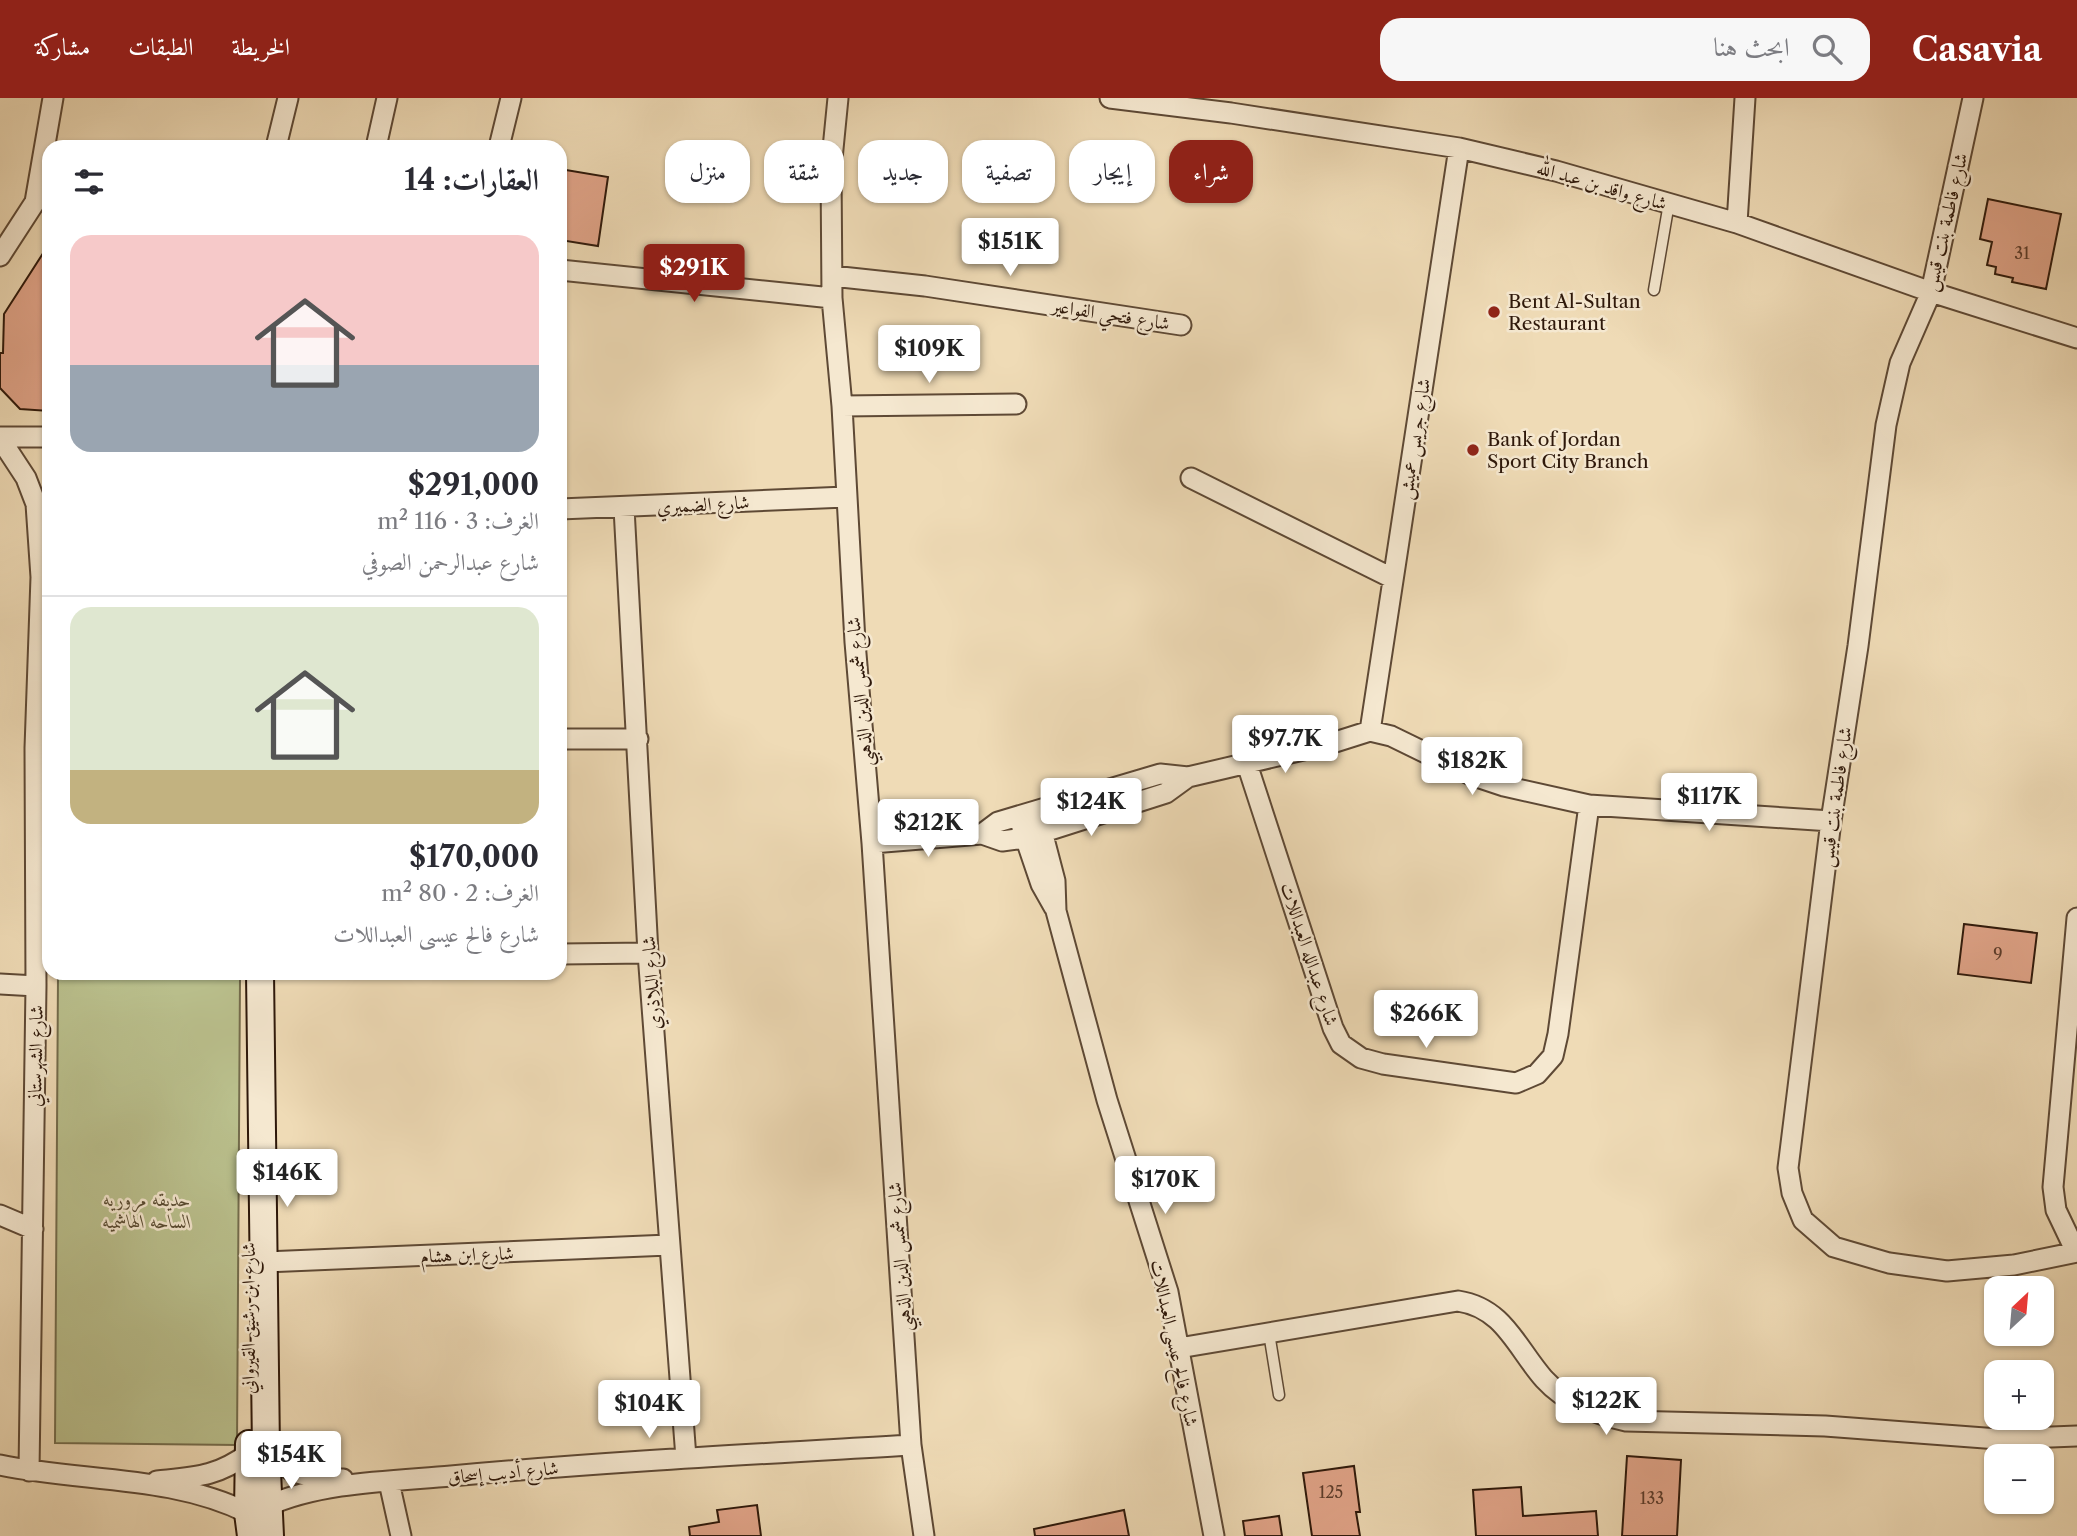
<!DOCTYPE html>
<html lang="ar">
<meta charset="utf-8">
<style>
body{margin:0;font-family:"Libre Caslon Text",Amiri,serif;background:#f7f7f7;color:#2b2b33;direction:rtl;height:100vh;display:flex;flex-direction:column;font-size:26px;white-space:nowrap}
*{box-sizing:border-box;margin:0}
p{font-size:23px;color:#7c7c81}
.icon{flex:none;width:38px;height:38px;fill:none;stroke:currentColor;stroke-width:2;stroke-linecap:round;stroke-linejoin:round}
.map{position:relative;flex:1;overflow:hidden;direction:ltr}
.panel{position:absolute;left:42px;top:42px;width:525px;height:840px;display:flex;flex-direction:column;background:#fff;border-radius:21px;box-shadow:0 2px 5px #0004;direction:rtl}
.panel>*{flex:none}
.top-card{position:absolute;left:588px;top:42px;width:665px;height:63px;direction:rtl;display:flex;gap:14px}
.needle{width:46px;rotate:26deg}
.buttons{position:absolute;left:1984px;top:1178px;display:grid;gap:14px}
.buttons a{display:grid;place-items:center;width:70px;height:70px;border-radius:14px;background:#fff;box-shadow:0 2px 5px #0004;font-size:35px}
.price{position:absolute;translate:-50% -60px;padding:0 16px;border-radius:7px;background:#fff;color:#222;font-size:23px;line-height:46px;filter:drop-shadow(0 2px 4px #0008)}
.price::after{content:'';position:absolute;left:50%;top:42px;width:21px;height:16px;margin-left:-10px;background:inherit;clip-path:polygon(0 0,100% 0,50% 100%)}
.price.current{background:#8f2418;color:#fff}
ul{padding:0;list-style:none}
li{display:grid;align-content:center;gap:14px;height:371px;padding:0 28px}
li+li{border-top:2px solid #e1e1e2}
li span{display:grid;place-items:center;height:217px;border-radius:21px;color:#555}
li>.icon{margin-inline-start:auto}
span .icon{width:126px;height:126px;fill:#fffc;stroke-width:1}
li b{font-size:30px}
h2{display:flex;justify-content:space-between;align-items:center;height:84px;padding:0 28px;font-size:30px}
.tag{padding:0 24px;border-radius:21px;background:#fff;box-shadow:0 2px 5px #0004;font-size:24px;line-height:63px}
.tag.current{background:#8f2418;color:#fff}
header{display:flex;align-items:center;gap:42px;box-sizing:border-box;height:98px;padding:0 35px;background:#8f2418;color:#fff}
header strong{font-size:33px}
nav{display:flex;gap:38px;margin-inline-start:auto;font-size:24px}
.search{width:490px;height:63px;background:#f7f7f7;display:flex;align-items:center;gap:18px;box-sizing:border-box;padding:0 24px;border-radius:21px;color:#7c7c81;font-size:26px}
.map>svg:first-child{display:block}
</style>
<header>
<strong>Casavia</strong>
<div class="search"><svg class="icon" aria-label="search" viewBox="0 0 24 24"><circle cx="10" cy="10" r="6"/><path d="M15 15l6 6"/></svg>ابحث هنا</div>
<nav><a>الخريطة</a><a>الطبقات</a><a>مشاركة</a></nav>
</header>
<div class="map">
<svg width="2077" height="1438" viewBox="0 0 2077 1438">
<rect width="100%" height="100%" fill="#efdbb6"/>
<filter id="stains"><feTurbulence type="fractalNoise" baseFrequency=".00286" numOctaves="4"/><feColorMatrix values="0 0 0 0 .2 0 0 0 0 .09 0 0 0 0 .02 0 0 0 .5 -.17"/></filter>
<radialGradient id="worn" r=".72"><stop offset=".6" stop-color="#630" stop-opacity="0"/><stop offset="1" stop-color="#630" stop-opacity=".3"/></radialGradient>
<path fill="#bac08d" stroke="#746c4c" stroke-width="2" d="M 58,878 L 240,880 L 237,1347 L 55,1345 Z"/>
<path fill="#e2a58a" stroke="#2e180a" stroke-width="2" d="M 560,71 L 608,79 L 598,148 L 560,142 Z
M 1988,101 L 2061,116 L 2046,191 L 2012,184 L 2013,180 L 1995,176 L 1996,169 L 1987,167 L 1992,144 L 1980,141 Z
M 49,146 L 49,313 L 20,311 L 0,290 L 0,255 L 3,255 L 4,216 Z
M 1964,826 L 2037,835 L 2031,885 L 1958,876 Z
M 1627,1358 L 1681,1362 L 1677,1438 L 1622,1438 Z
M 1354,1368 L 1360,1414 L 1356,1414 L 1360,1438 L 1312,1438 L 1303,1375 Z
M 1521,1389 L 1523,1418 L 1596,1413 L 1598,1438 L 1476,1438 L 1473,1392 Z
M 757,1407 L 761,1438 L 690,1438 L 689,1429 L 719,1424 L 717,1412 Z
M 1124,1412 L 1129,1438 L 1035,1438 L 1034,1431 Z
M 1279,1418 L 1282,1438 L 1245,1438 L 1243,1423 Z"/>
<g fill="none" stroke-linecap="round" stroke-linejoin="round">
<g stroke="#5e4935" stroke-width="13">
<path id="service" d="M 1654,192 L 1669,105
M 1269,1235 L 1279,1297"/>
</g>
<g stroke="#5e4935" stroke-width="23">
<path id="minor" d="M 838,0 L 831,71 L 832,200 L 842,308 L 855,544 L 872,745 L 911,1347 L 924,1438
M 1110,0 L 1231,15 L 1459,50 L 1556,73 L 1737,125 L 1931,194 L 2077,240
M 1973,0 L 1931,194 L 1900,265 L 1886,327 L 1858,548 L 1831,723 L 1788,1070 L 1792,1095 L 1803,1122 L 1834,1149 L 1889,1165 L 1947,1173 L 2014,1167 L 2077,1154
M 276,49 L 288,0
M 376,49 L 387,0
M 499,49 L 511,0
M 1737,125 L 1745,0
M 0,158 L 35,104 L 53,0
M 560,172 L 832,200
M 832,178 L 925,188 L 1181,227
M 842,308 L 1016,306
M 0,339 L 49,339
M 0,344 L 7,351 L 26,380 L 36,406 L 41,479 L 35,650 L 36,888 L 29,1373
M 1191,380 L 1392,480
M 624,410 L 648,855 L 686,1360
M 560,411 L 846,399
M 1370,633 L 1459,50
M 560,641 L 638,641
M 1247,666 L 1333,930 L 1341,946 L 1361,960 L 1383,966 L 1516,985 L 1537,976 L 1553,958 L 1558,936 L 1589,707
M 1037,714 L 1055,783 L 1056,813 L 1107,1002 L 1168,1194 L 1214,1438
M 1022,730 L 1041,786 L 1054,809
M 982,736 L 998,724 L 1160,676 L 1188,679 L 1329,646 L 1370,633 L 1391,638 L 1471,677 L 1504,688 L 1589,707 L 1831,723
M 872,745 L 982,736 L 1002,743 L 1025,740 L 1166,695 L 1188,679
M 560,856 L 648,855
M 0,886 L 36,888
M 0,1117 L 33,1131
M 2076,1154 L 2056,1112 L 2053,1089 L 2077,820
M 265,1164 L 669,1147
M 1179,1250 L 1458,1203 C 1504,1210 1516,1249 1544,1281 C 1566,1305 1595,1316 1626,1323 L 1825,1328 L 1998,1341 L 2077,1338
M 266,1352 C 290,1379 309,1379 343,1381
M 0,1367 C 82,1384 172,1377 248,1415
M 157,1383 C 195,1379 217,1379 249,1355
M 389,1384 L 401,1438
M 268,1408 C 319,1384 394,1383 451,1378 C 604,1364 758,1356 911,1347"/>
</g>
<g stroke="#2e180a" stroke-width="30">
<path id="secondary" d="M 260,875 L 266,1352 L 270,1438
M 249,1346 L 248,1415 L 251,1438"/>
</g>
<use href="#service" stroke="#f5e8d0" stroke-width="10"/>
<use href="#minor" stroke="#f5e8d0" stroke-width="19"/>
<use href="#secondary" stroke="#f5e8d0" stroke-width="26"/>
</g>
<g fill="#8f2418" stroke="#f5e8d0" stroke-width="2.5">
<circle cx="1494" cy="214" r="7"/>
<circle cx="1473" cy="352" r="7"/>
</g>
<g text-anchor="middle" stroke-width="5" stroke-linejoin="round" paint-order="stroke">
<g font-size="16" fill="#5b3b2a">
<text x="2022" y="161">31</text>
<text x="1998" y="862">9</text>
<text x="1331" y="1400">125</text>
<text x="1652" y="1406">133</text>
</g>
<g font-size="19" fill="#2e180a" stroke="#f5e8d0">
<text transform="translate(1602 87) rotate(16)" y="7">شارع واقد بن عبد الله</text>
<text transform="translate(1945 124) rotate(-77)" y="7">شارع فاطمة بنت قيس</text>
<text transform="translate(1111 216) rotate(9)" y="7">شارع فتحي الفواعير</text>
<text transform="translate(1414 341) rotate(-81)" y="7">شارع جريس عميش</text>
<text transform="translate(703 406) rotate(-3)" y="7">شارع الضميري</text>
<text transform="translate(859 594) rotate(-95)" y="7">شارع شمس الدين الذهبي</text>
<text transform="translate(1835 699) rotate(-82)" y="7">شارع فاطمة بنت قيس</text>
<text transform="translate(1310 856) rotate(72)" y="7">شارع عبدالله العبداللات</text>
<text transform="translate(651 885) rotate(-94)" y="7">شارع البلاذري</text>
<text transform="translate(35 958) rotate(-89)" y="7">شارع الشهرستاني</text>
<text transform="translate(467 1156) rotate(-2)" y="7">شارع ابن هشام</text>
<text transform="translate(899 1159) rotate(-94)" y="7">شارع شمس الدين الذهبي</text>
<text transform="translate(248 1220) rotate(-90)" y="7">شارع ابن رشيق القيرواني</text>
<text transform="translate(1175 1245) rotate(78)" y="7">شارع فالح عيسى العبداللات</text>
<text transform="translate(503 1374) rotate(-5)" y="7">شارع أديب إسحاق</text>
</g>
<g font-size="19" fill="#2e180a" stroke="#f5e8d0" text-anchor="start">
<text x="1508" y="210">Bent Al-Sultan<tspan x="1508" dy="22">Restaurant</tspan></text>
<text x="1487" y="348">Bank of Jordan<tspan x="1487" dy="22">Sport City Branch</tspan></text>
</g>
<g font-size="19" font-style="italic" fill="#584a31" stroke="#f5e8d0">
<text x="147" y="1108">حديقه مروريه<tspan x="147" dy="22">الساحه الهاشميه</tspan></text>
</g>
</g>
<rect width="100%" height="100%" filter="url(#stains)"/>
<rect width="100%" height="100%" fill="url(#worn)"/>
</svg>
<div class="buttons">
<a><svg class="needle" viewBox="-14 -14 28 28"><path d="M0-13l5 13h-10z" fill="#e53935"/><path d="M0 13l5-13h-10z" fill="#7c7c81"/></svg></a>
<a>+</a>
<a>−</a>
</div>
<b class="price" style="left:1010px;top:180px">$151K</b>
<b class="price current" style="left:694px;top:206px">$291K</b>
<b class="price" style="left:929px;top:287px">$109K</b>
<b class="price" style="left:1285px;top:677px">$97.7K</b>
<b class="price" style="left:1472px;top:699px">$182K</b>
<b class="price" style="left:1709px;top:735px">$117K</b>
<b class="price" style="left:1091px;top:740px">$124K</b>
<b class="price" style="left:928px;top:761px">$212K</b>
<b class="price" style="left:1426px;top:952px">$266K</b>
<b class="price" style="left:287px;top:1111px">$146K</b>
<b class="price" style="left:1165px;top:1118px">$170K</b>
<b class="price" style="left:1606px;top:1339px">$122K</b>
<b class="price" style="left:649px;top:1342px">$104K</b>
<b class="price" style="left:291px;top:1393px">$154K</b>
<div class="top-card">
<a class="tag current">شراء</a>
<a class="tag">إيجار</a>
<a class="tag">تصفية</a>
<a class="tag">جديد</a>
<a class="tag">شقة</a>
<a class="tag">منزل</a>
</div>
<section class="panel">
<h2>العقارات: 14<svg class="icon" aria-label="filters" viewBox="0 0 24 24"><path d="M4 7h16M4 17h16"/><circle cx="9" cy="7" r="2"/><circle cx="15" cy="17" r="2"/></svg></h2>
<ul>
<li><span style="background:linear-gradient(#f6c9c9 60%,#9aa5b1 0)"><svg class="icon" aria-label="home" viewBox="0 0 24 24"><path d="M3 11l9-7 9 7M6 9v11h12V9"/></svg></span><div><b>$291,000</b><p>الغرف: 3 · 116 m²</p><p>شارع عبدالرحمن الصوفي</p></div></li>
<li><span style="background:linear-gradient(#dfe7d0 75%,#c2b280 0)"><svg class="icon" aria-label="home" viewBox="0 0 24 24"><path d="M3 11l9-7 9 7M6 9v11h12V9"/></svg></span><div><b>$170,000</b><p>الغرف: 2 · 80 m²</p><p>شارع فالح عيسى العبداللات</p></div></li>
</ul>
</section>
</div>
